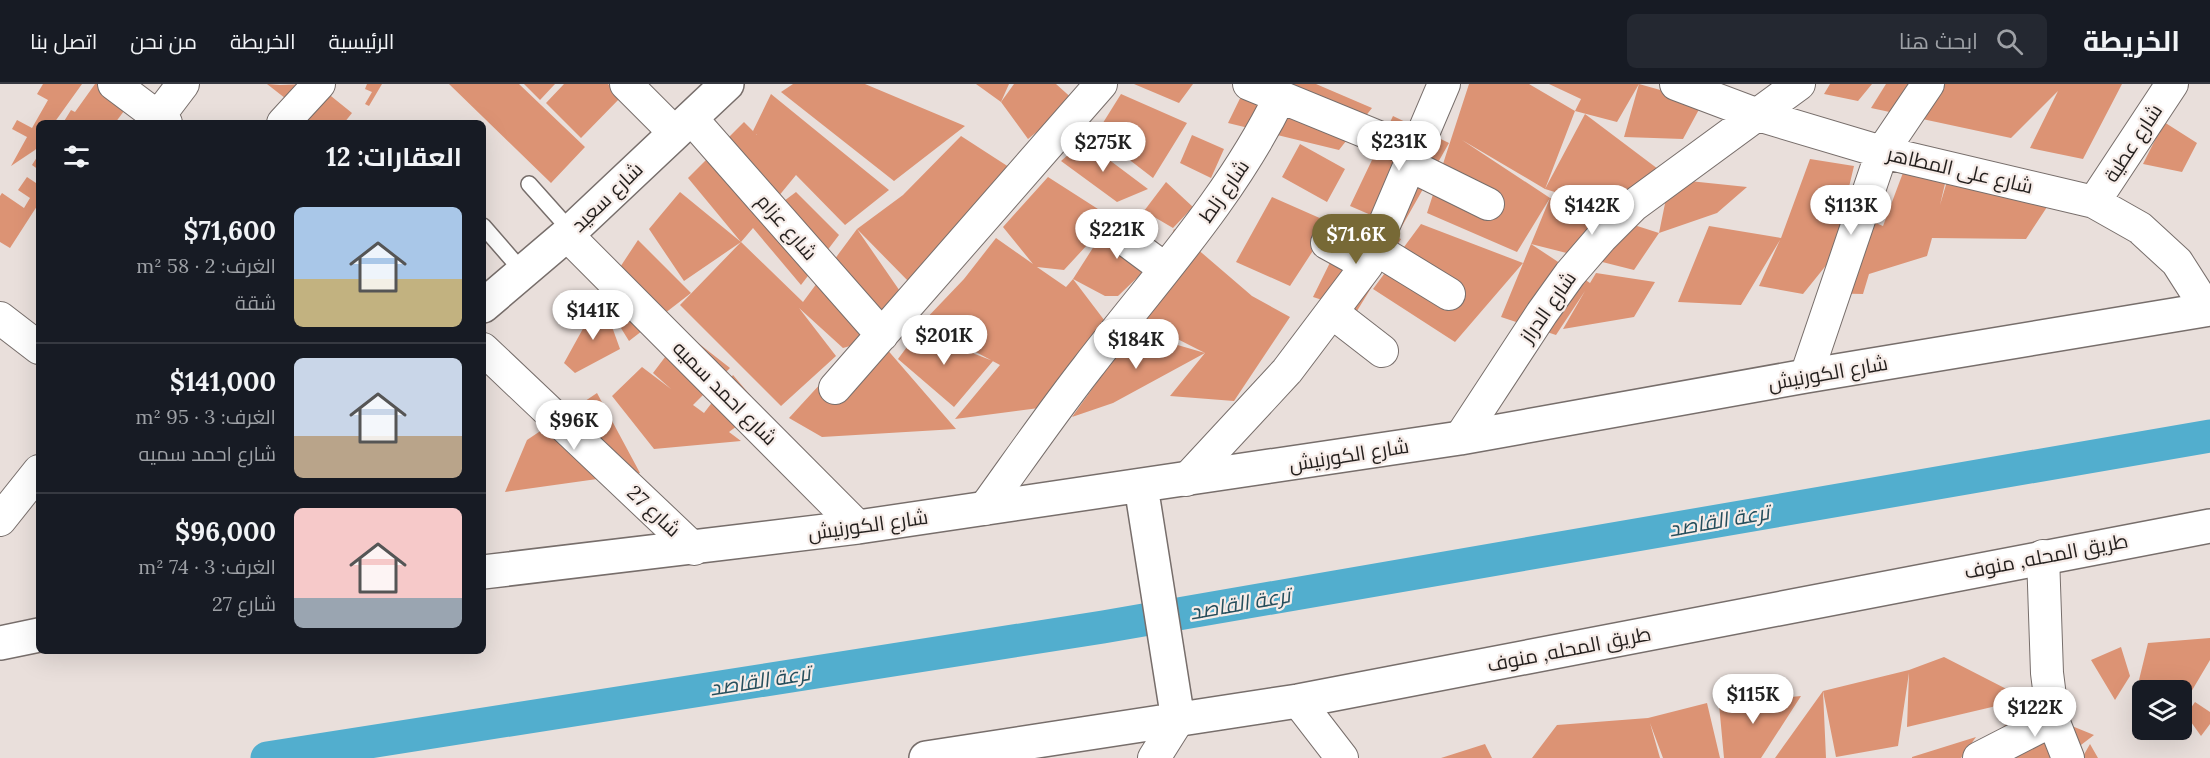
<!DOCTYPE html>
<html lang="ar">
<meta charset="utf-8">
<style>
body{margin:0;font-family:Lora,Cairo,serif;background:#242831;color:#f1f3f6;direction:rtl;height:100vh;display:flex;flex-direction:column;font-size:22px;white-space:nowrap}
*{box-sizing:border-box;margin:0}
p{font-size:20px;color:#9ea1a6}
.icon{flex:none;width:33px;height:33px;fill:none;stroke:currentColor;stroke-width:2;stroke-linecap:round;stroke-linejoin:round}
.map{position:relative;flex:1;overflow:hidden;direction:ltr}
.sheet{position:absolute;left:36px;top:36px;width:450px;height:534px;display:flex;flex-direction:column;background:#171b24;border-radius:9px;box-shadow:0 6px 24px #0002;direction:rtl}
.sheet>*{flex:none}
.tools{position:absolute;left:2132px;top:596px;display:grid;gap:12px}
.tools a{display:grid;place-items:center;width:60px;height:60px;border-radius:9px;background:#171b24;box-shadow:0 6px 24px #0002;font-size:30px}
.price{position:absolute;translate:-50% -51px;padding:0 14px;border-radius:21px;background:#fff;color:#222;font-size:20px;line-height:39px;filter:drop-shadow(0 2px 3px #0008)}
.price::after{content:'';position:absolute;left:50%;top:36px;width:18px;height:14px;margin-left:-9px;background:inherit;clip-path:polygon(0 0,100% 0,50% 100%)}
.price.on{background:#776936;color:#fff}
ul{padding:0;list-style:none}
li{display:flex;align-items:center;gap:18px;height:150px;padding:0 24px}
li+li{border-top:2px solid #363941}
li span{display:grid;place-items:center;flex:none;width:168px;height:120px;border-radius:9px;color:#555}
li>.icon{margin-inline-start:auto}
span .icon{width:72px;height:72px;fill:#fffc;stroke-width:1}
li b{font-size:26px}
h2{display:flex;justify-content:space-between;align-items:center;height:72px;padding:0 24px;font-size:26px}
header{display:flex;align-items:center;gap:36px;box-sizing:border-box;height:84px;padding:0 30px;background:#171b24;border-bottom:2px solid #363941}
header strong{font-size:28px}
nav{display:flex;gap:33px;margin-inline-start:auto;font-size:21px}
.search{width:420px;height:54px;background:#242831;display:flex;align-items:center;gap:15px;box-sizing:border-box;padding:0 21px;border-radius:9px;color:#9ea1a6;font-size:22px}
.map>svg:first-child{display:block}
</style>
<header>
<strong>الخريطة</strong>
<div class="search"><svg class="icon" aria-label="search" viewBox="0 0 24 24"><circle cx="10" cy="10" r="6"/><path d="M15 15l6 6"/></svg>ابحث هنا</div>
<nav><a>الرئيسية</a><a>الخريطة</a><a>من نحن</a><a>اتصل بنا</a></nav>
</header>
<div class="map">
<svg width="2210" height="674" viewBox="0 0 2210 674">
<rect width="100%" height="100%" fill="#e9dfdb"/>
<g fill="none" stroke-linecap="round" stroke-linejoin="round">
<path stroke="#52aece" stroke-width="33" d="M 267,674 L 1103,543 L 2210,352"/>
</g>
<path fill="#dc9374" d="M 43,0 L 82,0 L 54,39 L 39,39 L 39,61 L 35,66 L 11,82 L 27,53 L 12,45 L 17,36 L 32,44 L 48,16 L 37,10 Z
M 95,0 L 102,0 L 119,11 L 118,23 L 124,27 L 115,39 L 63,39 L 71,26 L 75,28 Z
M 267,0 L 280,1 L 309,0 L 290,18 Z
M 367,0 L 382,0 L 369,22 L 365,20 L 372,8 L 365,5 Z
M 449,0 L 519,0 L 585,63 L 551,99 Z
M 524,0 L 555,0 L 540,16 Z
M 564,0 L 608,0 L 621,13 L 581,54 L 546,19 Z
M 793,0 L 865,0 L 965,42 L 894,97 L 781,8 Z
M 976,0 L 1009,0 L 1001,18 Z
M 1014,0 L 1056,0 L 1075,17 L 1028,55 L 1001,18 Z
M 1134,0 L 1193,0 L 1179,19 Z
M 1247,0 L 1316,0 L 1372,24 L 1339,66 L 1228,39 Z
M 1469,0 L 1529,0 L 1575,27 L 1545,105 L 1462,56 L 1550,114 L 1517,168 L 1427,129 Z
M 1549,0 L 1639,0 L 1617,38 L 1575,27 L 1581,15 Z
M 1639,0 L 1703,18 L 1683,55 L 1624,53 Z
M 1830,0 L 1872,0 L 1858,17 L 1824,10 Z
M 1886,0 L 2122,0 L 2083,75 L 2030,64 L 2058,7 L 2011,54 L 1871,24 Z
M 326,8 L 352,29 L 344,39 L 302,39 Z
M 771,10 L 889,106 L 845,141 L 796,91 L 760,135 L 796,108 L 839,151 L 801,201 L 753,144 L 741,158 L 688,94 L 744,38 L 759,53 L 753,47 Z
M 1121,10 L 1187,39 L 1153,94 L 1096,50 Z
M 1585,30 L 1658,85 L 1610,125 L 1545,105 Z
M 1393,32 L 1449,59 L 1401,144 L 1350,122 Z
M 2164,38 L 2197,59 L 2182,88 L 2143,80 Z
M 1192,51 L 1224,65 L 1211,94 L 1180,79 Z
M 961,52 L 1012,85 L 949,150 L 961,160 L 912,201 L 857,145 L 903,111 Z
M 1084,57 L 1148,105 L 1117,118 L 1061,77 Z
M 1300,60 L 1345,85 L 1327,118 L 1282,93 Z
M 39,70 L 39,86 L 32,81 Z
M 1810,75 L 1854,82 L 1832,174 L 1849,128 L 1883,142 L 1904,86 L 1947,91 L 1940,121 L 1948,94 L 2047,123 L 2026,155 L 1932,154 L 1927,172 L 1869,190 L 1863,210 L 1819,209 L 1832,174 L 1803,210 L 1759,202 L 1780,156 L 1741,221 L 1678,218 L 1709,142 L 1781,154 Z
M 27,93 L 39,101 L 39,119 L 10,164 L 0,158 L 0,112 L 2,109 L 24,124 L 30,114 L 18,106 Z
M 1048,93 L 1112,134 L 1064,186 L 1037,183 L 1066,203 L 1073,195 L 1114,249 L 1039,324 L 955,335 L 1000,281 L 922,239 L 964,195 L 996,154 L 1033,180 L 1003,143 Z
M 1670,95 L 1747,103 L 1717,129 L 1659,149 Z
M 1166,98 L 1193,123 L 1173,144 L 1144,127 Z
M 680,108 L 741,158 L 684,197 L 649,145 Z
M 1272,113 L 1331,139 L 1290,202 L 1236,178 Z
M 1550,114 L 1659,149 L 1634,186 L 1531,160 Z
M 1112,134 L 1166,166 L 1118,212 L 1105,212 L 1073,195 Z
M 1352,134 L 1401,155 L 1357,227 L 1313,213 Z
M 1421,140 L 1523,179 L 1455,258 L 1373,205 Z
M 857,145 L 922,239 L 868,257 L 885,263 L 956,345 L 822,353 L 789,334 L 857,260 L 843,264 L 799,224 L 836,272 L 781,322 L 680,221 L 741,158 L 803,218 Z
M 1174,145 L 1252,212 L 1290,233 L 1234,317 L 1170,312 L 1205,269 L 1142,237 Z
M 638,156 L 691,209 L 629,257 L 601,212 Z
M 1531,160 L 1590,199 L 1596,189 L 1655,198 L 1634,233 L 1563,245 L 1585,207 L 1556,251 L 1501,233 Z
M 601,212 L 620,265 L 575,289 L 564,279 Z
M 684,248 L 730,284 L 693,321 L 704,329 L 733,291 L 761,324 L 729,348 L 741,357 L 654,365 L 612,312 L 642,283 L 671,305 L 653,289 Z
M 918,248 L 993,277 L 954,323 L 898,275 Z
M 1133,248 L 1205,269 L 1113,319 L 1072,333 Z
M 597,309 L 640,389 L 505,408 L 527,356 Z
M 2210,554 L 2210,576 L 2181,625 L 2181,606 L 2148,606 L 2139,596 L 2148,559 Z
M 2121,563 L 2130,592 L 2115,616 L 2091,576 Z
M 1944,573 L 2026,615 L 1907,643 L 1909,589 L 1898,662 L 1836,673 L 1823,607 L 1909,586 Z
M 1823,607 L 1826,674 L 1775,674 Z
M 1801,612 L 1761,674 L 1724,674 L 1719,620 Z
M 2195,618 L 2210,628 L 2210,640 L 2201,652 L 2186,631 Z
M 1707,619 L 1720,674 L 1663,674 L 1650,639 L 1660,674 L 1532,674 L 1557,641 L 1648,634 Z
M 2023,622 L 2094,651 L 2064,674 L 1977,674 L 1991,656 Z
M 1976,653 L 1961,674 L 1912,674 L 1912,673 Z
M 1485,660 L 1492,674 L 1441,674 Z
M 2090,660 L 2098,674 L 2082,674 Z"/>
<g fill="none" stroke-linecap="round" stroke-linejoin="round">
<g stroke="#776e6b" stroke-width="18">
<path id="lane" d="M 529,100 L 571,147
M 483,142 L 523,188"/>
</g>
<g stroke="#776e6b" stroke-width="34">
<path id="street" d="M 114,0 L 166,39
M 626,0 L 674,48
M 1249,0 L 1415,68
M 1676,0 L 1758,31 L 1882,68 L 2094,118 L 2140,144 L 2177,178 L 2207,225
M 158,33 L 183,0
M 691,34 L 882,251
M 283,39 L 319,0
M 1409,81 L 1488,120
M 2094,118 L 2172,0
M 567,151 L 858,443
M 1130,159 L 1165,185
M 1327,159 L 1367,181
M 1374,164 L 1449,210
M 1333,229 L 1382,267
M 0,234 L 39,264
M 483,265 L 694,465
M 1806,292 L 1882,68 L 1928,0
M 835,304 L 1101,0
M 1460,354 L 1542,229 L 1570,190 L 1601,154 L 1634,121 L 1799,0
M 1186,396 L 1287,287 L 1367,181 L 1444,0
M 984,425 C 1018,378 1051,330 1087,284 C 1156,194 1230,115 1280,13
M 0,436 L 39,387
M 2043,472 L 2047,589 L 2053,636 L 2068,674
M 1298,617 L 1342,674
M 1154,674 L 1178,636
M 1979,674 L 2053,636"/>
</g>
<g stroke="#776e6b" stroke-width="36">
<path id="secondary" d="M 483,222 L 571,147 L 727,0
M 1141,402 L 1178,636
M 483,488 L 858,443 L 1460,354 L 1806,292 L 2210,225
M 0,559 L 39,551
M 926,674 L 1298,617 L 2210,442"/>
</g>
<use href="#lane" stroke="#fff" stroke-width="15"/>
<use href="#street" stroke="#fff" stroke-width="32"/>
<use href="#secondary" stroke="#fff" stroke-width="33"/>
</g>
<g text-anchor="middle" stroke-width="4.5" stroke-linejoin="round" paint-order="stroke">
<g font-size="20" fill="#231f1d" stroke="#f6ece8">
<text transform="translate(2133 59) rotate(-57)" y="7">شارع عطية</text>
<text transform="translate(1960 86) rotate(13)" y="7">شارع على المطاهر</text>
<text transform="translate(1224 107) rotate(-55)" y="7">شارع زلط</text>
<text transform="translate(607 113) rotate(-44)" y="7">شارع سعيد</text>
<text transform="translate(787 143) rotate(49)" y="7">شارع عزام</text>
<text transform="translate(1548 223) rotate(-55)" y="7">شارع الدراز</text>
<text transform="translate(1828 289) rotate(-10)" y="7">شارع الكورنيش</text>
<text transform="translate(725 309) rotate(45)" y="7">شارع احمد سميه</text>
<text transform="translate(1349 371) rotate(-9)" y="7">شارع الكورنيش</text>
<text transform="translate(654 427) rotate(43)" y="7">شارع 27</text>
<text transform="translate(868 441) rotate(-8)" y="7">شارع الكورنيش</text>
<text transform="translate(2046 472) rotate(-11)" y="7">طريق المحله, منوف</text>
<text transform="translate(1569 565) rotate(-11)" y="7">طريق المحله, منوف</text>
</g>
<g font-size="21" font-style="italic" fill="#254e5c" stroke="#f6ece8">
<text transform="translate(1719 437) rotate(-10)" y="7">ترعة القاصد</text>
<text transform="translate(1240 520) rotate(-10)" y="7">ترعة القاصد</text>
<text transform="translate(760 597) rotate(-9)" y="7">ترعة القاصد</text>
</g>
</g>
</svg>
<div class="tools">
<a><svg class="icon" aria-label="layers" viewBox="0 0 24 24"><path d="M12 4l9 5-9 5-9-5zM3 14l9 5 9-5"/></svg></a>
</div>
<b class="price" style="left:1399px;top:88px">$231K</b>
<b class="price" style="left:1103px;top:89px">$275K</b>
<b class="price" style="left:1592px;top:152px">$142K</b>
<b class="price" style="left:1851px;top:152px">$113K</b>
<b class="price" style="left:1117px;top:176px">$221K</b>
<b class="price on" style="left:1356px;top:181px">$71.6K</b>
<b class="price" style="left:593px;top:257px">$141K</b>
<b class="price" style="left:944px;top:282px">$201K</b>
<b class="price" style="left:1136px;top:286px">$184K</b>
<b class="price" style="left:574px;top:367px">$96K</b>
<b class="price" style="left:1753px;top:641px">$115K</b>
<b class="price" style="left:2035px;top:654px">$122K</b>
<section class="sheet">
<h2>العقارات: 12<svg class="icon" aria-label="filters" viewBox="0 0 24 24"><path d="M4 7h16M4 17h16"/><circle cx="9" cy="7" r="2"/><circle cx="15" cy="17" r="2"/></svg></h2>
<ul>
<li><span style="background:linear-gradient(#a9c7e8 60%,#c2b280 0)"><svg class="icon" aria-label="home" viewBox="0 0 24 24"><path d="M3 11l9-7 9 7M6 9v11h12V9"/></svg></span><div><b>$71,600</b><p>الغرف: 2 · 58 m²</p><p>شقة</p></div></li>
<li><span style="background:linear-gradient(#c9d6e8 65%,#b9a48a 0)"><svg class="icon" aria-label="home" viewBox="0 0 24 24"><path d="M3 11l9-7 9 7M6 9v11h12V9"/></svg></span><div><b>$141,000</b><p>الغرف: 3 · 95 m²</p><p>شارع احمد سميه</p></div></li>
<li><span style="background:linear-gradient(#f6c9c9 75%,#9aa5b1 0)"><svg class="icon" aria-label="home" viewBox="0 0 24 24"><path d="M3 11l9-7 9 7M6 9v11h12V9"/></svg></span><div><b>$96,000</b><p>الغرف: 3 · 74 m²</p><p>شارع 27</p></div></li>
</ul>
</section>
</div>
